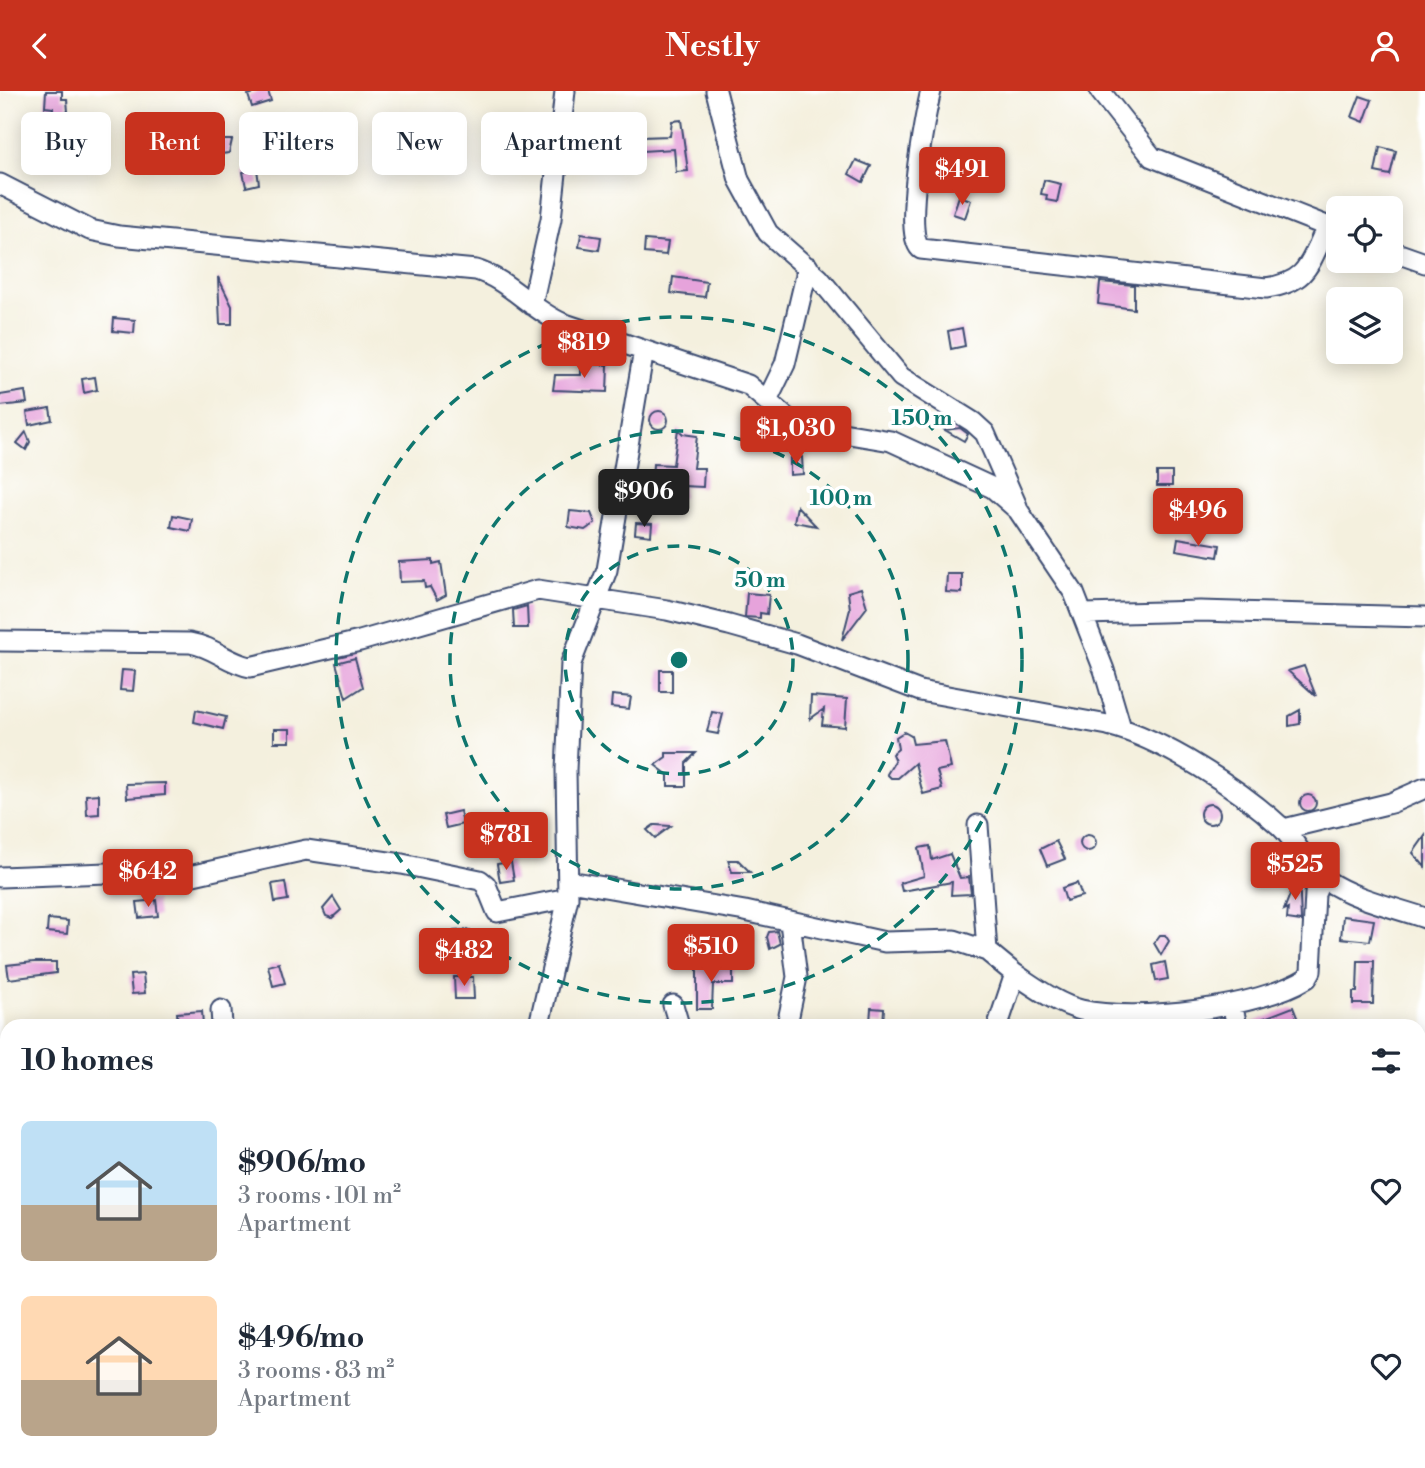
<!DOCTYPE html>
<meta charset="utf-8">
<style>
body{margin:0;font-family:"Libre Bodoni",serif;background:#f6f6f7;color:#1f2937;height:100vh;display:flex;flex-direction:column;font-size:26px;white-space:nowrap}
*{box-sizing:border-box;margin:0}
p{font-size:23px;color:#747a83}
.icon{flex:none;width:38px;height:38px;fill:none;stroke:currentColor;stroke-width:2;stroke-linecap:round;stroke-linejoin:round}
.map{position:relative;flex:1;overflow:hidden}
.side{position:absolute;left:0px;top:928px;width:1426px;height:450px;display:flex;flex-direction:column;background:#fff;border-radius:21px 21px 0 0;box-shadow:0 4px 18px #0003}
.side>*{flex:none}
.banner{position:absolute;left:21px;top:21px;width:700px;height:63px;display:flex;gap:14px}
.controls{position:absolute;left:1326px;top:105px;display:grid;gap:14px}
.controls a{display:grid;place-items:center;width:77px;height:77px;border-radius:10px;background:#fff;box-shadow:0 4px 18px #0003;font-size:35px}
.price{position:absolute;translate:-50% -60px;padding:0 16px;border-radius:7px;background:#c8321e;color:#fff;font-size:23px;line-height:46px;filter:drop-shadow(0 2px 4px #0008)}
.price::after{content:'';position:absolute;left:50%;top:42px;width:21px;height:16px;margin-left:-10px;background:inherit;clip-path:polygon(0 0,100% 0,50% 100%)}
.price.active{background:#222;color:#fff}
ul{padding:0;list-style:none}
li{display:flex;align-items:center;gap:21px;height:175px;padding:0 21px}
li span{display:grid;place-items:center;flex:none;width:196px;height:140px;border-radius:10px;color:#555}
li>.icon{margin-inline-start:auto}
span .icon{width:84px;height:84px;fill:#fffc;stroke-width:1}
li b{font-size:30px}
h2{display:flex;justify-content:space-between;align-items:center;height:84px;padding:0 21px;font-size:30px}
.pill{padding:0 24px;border-radius:10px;background:#fff;box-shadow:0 4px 18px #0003;font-size:24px;line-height:63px}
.pill.active{background:#c8321e;color:#fff}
header{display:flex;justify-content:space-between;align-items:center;height:91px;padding:0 21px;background:#c8321e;color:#fff;font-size:32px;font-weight:800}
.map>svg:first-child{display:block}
</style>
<header><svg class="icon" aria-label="back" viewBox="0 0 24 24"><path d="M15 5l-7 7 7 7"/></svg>Nestly<svg class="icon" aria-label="person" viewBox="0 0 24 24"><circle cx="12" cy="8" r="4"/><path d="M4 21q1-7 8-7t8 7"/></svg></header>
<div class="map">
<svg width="1425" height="1377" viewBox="0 0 1425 1377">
<rect width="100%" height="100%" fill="#fff"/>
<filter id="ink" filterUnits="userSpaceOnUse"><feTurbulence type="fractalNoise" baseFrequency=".0143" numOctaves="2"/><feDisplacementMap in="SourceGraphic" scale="14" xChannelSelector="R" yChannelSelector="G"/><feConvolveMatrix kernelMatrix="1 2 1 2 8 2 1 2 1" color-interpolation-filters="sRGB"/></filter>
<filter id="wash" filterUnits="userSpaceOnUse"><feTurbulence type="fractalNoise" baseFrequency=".00686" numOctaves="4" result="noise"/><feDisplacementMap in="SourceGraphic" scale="28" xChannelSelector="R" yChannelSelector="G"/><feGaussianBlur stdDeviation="1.57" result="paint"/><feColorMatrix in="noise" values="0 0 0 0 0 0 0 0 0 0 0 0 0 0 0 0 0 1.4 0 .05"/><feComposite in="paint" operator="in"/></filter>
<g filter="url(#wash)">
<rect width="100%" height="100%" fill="#f4f0de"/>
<g id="blocks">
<path fill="#e6a3db" d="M 46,0 L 62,0 L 62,8 L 67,8 L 68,21 L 53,21 L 53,17 L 45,16 Z
M 260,0 L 268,0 L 271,10 L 252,16 L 248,4 Z
M 1360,5 L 1372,9 L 1364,31 L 1352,26 Z
M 681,29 L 688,80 L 676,81 L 674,58 L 642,60 L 641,46 L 670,45 L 672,30 Z
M 595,44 L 596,67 L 570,69 L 572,45 Z
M 223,49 L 232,49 L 229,62 L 212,64 L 217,53 Z
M 417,52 L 429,52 L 430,66 L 418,67 Z
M 1380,56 L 1396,60 L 1390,84 L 1375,81 Z
M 856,69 L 871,75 L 863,91 L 849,83 Z
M 257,78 L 259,93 L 246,96 L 243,81 Z
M 1044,89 L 1061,93 L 1057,111 L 1046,109 L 1047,104 L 1041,103 Z
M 959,105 L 971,109 L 965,127 L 953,123 Z
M 581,143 L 601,146 L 599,159 L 579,156 Z
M 645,149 L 668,151 L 666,164 L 644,162 Z
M 218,186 L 232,215 L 232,233 L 220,233 Z
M 673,186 L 707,191 L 705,206 L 671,202 Z
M 1100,191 L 1134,194 L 1134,218 L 1098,213 Z
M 114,227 L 135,229 L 134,242 L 113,240 Z
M 962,237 L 965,255 L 951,258 L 948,240 Z
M 581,273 L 608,274 L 607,301 L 553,299 L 555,284 L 581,284 Z
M 95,286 L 97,299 L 84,302 L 82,288 Z
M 25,300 L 27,312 L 0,315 L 0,304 Z
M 50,317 L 52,329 L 29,334 L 27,321 Z
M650 329a9 9 0 1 1 18 0a9 9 0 1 1-18 0Z
M 960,337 L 968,343 L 964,350 L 945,339 Z
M 678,338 L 683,343 L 697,345 L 693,377 L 704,377 L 703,396 L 683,395 L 683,407 L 651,405 L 653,373 L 673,374 Z
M 26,341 L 30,351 L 26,359 L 17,352 Z
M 802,366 L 803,383 L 790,384 L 790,367 Z
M 1157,381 L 1172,381 L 1172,395 L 1157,395 Z
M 797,415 L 816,435 L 794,431 Z
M 570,420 L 591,422 L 595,432 L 585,439 L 568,436 Z
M 173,424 L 192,428 L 190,440 L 171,436 Z
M 636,432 L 652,433 L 651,445 L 635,443 Z
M 1178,447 L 1220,454 L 1218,466 L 1176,459 Z
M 433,469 L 433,473 L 441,471 L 446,504 L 437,509 L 430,496 L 425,497 L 424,490 L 400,491 L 399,471 Z
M 947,483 L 962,483 L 962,502 L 946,501 Z
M 861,497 L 867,516 L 842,549 L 850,518 L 848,501 Z
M 747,502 L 769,504 L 767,523 L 760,522 L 760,527 L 745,526 Z
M 527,515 L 528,537 L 514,537 L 513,519 Z
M 355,567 L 363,596 L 346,607 L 336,572 Z
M 1304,575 L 1316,605 L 1288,580 Z
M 122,579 L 135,580 L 133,600 L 120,599 Z
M 660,579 L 672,579 L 672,601 L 660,601 Z
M 612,604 L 631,606 L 629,618 L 611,616 Z
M 811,605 L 847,608 L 845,636 L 822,634 L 824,618 L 810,628 Z
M 196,619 L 226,626 L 223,638 L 194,631 Z
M 1300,619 L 1300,633 L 1289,635 L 1289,625 Z
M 712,621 L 723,623 L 718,643 L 707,641 Z
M 274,638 L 290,638 L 290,651 L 274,651 Z
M 904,641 L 911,645 L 913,653 L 945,650 L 951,677 L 937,680 L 942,698 L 923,703 L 915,672 L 898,687 L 891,687 L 887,683 L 895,670 L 892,663 L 898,658 L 896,646 Z
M 666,662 L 696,662 L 686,672 L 686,695 L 668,695 L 668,684 L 655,674 L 666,666 Z
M 165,692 L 165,704 L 127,707 L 126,693 Z
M 99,703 L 99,723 L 87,724 L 86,704 Z
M1300 712a8 8 0 1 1 16 0a8 8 0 1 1-16 0Z
M1200 723a10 10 0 1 1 20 0a10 10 0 1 1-20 0Z
M 460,720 L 463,733 L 446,737 L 443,724 Z
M 654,734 L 656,734 L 671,735 L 655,747 L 647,739 Z
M1080 752a8 8 0 1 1 16 0a8 8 0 1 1-16 0Z
M 1425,745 L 1425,776 L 1413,762 Z
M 1056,750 L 1065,768 L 1047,775 L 1040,758 Z
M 930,755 L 932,769 L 950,763 L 960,787 L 969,786 L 971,803 L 951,804 L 952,791 L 902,800 L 900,792 L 924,785 L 919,757 Z
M 728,769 L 738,769 L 750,781 L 732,781 Z
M 511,771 L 514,789 L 500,791 L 497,773 Z
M 1299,780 L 1301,830 L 1287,828 L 1288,817 L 1284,819 Z
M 285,791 L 288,809 L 275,811 L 272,793 Z
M 1077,792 L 1082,805 L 1066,810 L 1062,797 Z
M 333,806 L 341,819 L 332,827 L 326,825 L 323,818 Z
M 156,809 L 158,825 L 139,827 L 137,811 Z
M 1343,825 L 1374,829 L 1370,850 L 1341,847 Z
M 48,828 L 68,830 L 67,843 L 47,841 Z
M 470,839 L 470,851 L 455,852 L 454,840 Z
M 777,840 L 780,853 L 770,858 L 767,846 L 769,841 Z
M 1160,844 L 1165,844 L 1169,850 L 1161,864 L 1154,852 Z
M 1358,870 L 1374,870 L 1373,913 L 1353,913 L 1353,901 L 1357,901 Z
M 34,871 L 56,871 L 56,882 L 9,888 L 7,874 Z
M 1165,871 L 1168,888 L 1156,890 L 1153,874 Z
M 279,872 L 285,892 L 273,895 L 268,875 Z
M 733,876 L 733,893 L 713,893 L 712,918 L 697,918 L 697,877 Z
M 143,883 L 145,902 L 132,903 L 130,884 Z
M 454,886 L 473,886 L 474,908 L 455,908 Z
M 1293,916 L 1300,934 L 1249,934 L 1249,933 Z
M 871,917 L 884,918 L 883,933 L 870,932 Z
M 202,920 L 203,934 L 178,934 L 177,922 Z"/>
</g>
</g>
<g filter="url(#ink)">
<use href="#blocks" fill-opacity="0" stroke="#3c4c71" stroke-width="2"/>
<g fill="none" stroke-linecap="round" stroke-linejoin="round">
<g stroke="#3c4c71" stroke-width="23">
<path id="minor" d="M 716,0 L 739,89 L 768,142 L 819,187 L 901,286 L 973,331 L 985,342 L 1017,415
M 931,0 C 925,23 902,146 921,158 L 1266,197 C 1309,191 1309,172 1327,136
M 1100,0 L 1152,66 L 1339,140
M 0,93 L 90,139 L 119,145 L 476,179 C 509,189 530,218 562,232 L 748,294 L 795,334 L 891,350 L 993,397 L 1018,419 L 1074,502 L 1104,579 L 1121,637
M 1391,160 L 1425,172
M 532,214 L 551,128 L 565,0
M 767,310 L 785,273 L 808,176
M 1084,523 L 1200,520 L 1425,526
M 0,550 L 190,552 C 214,556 228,572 250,576 L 360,550 L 538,499 L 667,519 L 729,534 L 797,553 L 920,600 L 1108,634 C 1163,648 1240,698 1281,736 C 1298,752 1307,777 1326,789 C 1354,808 1393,816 1425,827
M 978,734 L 987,860 L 1015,883 L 998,934
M 1284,738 L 1391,712 L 1425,697
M 0,786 L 107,782 L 189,785 L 306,759 L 402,773 L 480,789 L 486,794 L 497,821 L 568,807
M 569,790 L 745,820 L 885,851 L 954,849 L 987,860
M 1015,883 C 1035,896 1057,913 1081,919 C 1136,932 1259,917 1307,887 L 1311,880 L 1315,803 L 1322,787
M 673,914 L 679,934
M 1232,914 L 1237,934
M 221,919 L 222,934
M 539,934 L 568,807 L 566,679 L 571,572 L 607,479 L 644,259
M 787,934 L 797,886 L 790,831
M 1419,1048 L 1425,1048
M 0,1056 L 7,1053
M 0,1187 L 7,1188
M 1017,1370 L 1049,1377
M 473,1377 L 473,1370
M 772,1377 L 790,1370
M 1406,1377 L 1425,1376"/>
</g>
<use href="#minor" stroke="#fff" stroke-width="19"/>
</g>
</g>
<g fill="none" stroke="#0f766e" stroke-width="3.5" stroke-dasharray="12 9">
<circle cx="679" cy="569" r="114"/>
<circle cx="679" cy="569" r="229"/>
<circle cx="679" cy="569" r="343"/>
</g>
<circle cx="679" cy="569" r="10" fill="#0f766e" stroke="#fff" stroke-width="3.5"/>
<g font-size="21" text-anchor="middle" font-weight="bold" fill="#0f766e" stroke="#fff" stroke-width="7" stroke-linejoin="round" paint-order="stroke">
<text x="922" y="334">150 m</text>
<text x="841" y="414">100 m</text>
<text x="760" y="496">50 m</text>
</g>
</svg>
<div class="controls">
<a><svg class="icon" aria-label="locate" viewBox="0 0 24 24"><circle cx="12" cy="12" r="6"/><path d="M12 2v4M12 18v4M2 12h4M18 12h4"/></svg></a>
<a><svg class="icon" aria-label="layers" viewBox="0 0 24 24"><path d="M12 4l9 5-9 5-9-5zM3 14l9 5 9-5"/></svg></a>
</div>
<b class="price" style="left:962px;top:116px">$491</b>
<b class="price" style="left:584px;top:289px">$819</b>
<b class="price" style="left:796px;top:375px">$1,030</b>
<b class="price active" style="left:644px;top:438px">$906</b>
<b class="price" style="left:1198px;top:457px">$496</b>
<b class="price" style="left:506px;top:781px">$781</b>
<b class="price" style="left:1295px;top:811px">$525</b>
<b class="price" style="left:148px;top:818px">$642</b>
<b class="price" style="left:711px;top:893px">$510</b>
<b class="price" style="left:464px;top:897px">$482</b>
<div class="banner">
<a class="pill">Buy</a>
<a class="pill active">Rent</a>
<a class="pill">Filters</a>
<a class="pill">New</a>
<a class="pill">Apartment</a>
</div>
<section class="side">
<h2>10 homes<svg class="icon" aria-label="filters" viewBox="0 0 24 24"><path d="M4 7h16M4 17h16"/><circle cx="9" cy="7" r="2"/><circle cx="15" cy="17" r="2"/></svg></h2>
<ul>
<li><span style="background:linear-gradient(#bfe0f5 60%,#b9a48a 0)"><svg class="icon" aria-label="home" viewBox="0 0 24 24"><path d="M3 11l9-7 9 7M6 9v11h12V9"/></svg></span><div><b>$906/mo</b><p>3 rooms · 101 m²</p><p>Apartment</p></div><svg class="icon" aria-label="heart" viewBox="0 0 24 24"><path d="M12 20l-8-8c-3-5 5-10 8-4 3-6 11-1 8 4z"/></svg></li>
<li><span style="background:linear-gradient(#ffd9b3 60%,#b9a48a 0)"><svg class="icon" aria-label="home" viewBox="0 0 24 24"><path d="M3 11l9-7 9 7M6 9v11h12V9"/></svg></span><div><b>$496/mo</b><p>3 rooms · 83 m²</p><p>Apartment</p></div><svg class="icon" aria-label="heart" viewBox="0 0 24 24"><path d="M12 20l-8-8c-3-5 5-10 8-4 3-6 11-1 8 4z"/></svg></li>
</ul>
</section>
</div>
